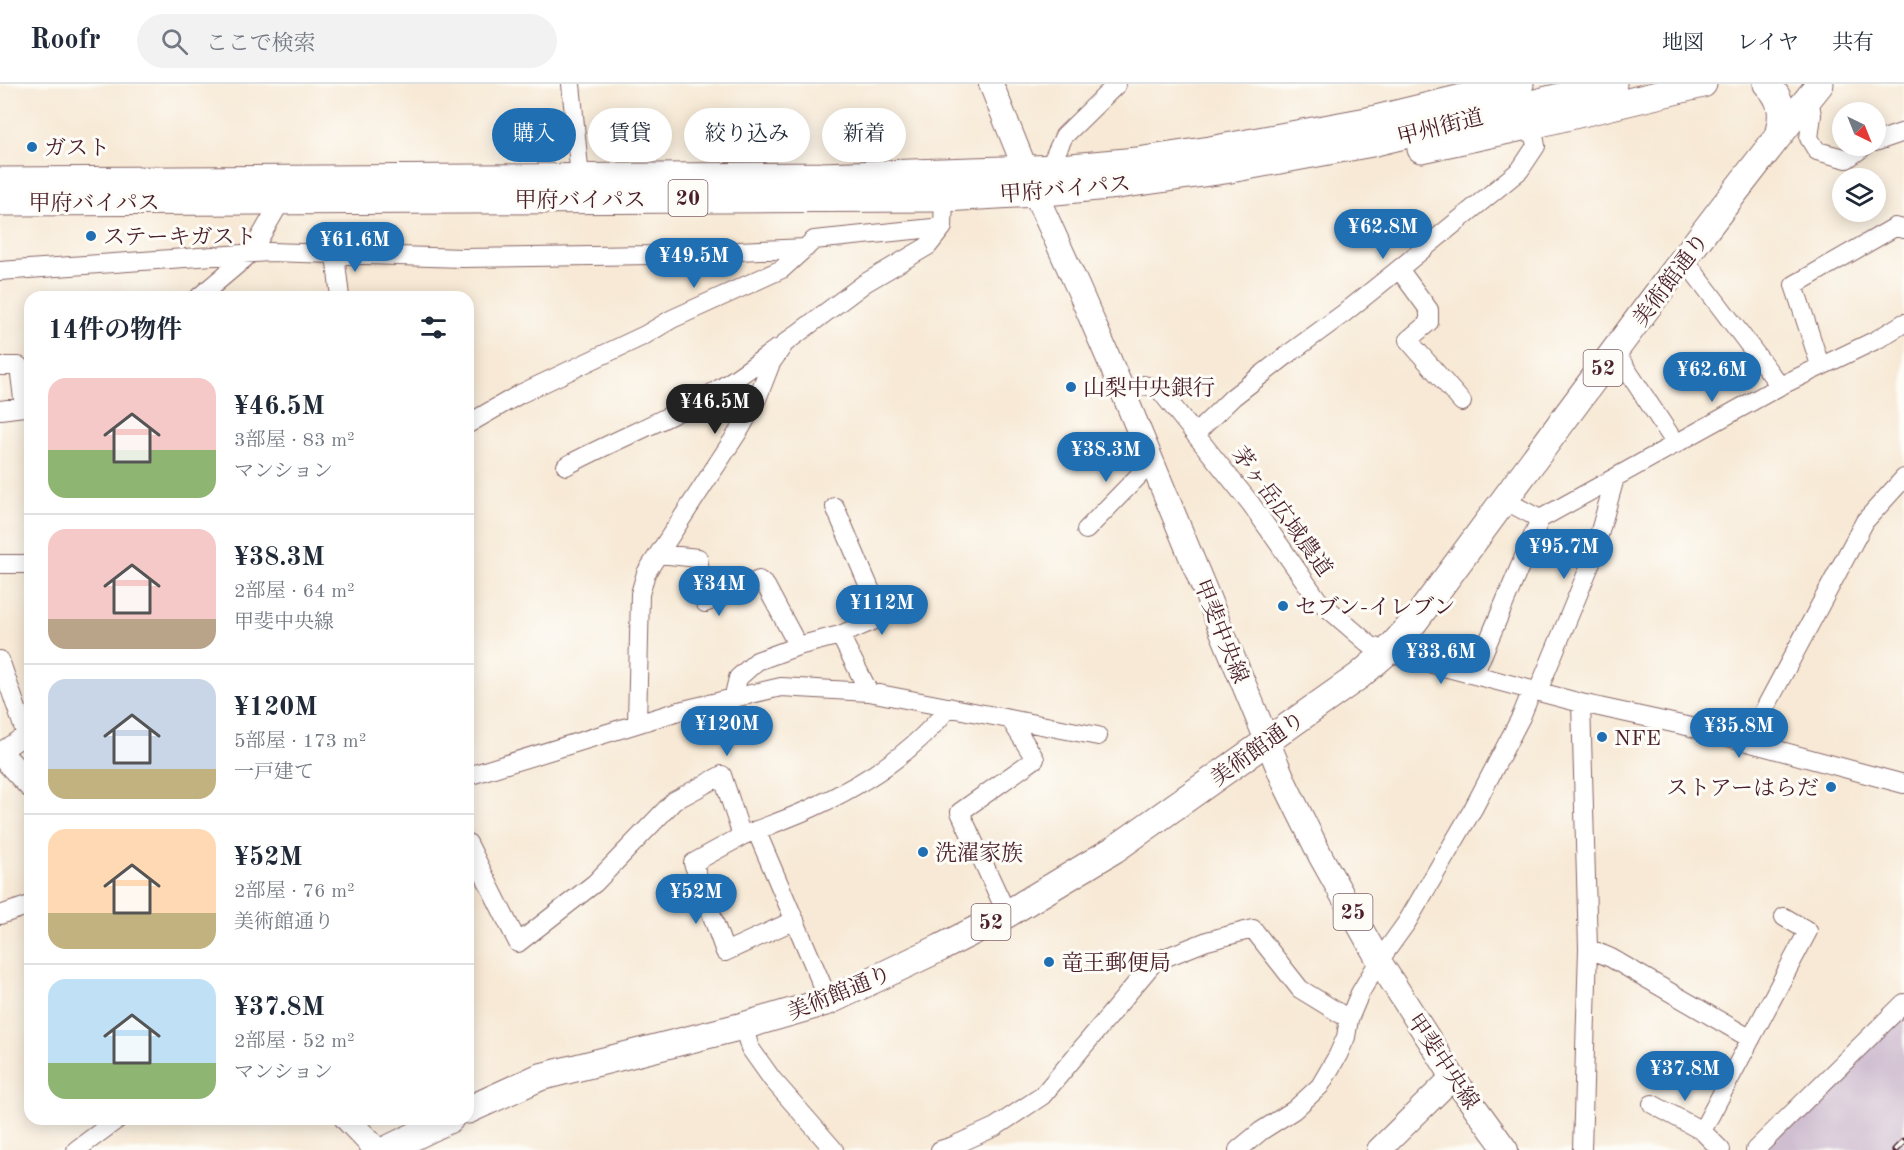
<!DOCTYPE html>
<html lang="ja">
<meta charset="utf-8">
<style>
body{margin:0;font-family:"Old Standard TT","Noto Serif JP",serif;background:#f2f2f3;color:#1f2937;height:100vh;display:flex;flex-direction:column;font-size:22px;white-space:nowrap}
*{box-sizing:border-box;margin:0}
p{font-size:20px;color:#747a83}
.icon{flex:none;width:33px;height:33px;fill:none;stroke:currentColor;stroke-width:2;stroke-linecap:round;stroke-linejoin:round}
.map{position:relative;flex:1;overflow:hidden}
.drawer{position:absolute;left:24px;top:207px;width:450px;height:834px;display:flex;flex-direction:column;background:#fff;border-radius:18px;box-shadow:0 3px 15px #0003}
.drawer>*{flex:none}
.banner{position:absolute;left:492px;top:24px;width:570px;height:54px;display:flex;gap:12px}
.needle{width:39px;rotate:137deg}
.buttons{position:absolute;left:1832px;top:18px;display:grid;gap:12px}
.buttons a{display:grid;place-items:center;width:54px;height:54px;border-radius:50%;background:#fff;box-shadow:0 3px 15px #0003;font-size:30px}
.price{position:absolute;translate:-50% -51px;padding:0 14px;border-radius:21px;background:#1f6fb2;color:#fff;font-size:20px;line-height:39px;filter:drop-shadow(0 2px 3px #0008)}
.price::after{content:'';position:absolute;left:50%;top:36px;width:18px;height:14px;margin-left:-9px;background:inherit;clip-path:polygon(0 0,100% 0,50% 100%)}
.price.on{background:#222;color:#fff}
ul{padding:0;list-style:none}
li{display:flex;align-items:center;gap:18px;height:150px;padding:0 24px}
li+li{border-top:2px solid #e0e1e3}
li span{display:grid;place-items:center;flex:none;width:168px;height:120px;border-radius:18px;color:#555}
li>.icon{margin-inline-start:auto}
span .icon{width:72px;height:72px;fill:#fffc;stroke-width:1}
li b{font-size:26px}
h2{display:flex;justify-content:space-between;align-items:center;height:72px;padding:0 24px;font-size:26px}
.chip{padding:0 21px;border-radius:27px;background:#fff;box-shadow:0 3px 15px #0003;font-size:21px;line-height:54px}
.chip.on{background:#1f6fb2;color:#fff}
header{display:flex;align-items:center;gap:36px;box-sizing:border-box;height:84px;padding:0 30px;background:#fff;border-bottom:2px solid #e0e1e3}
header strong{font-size:28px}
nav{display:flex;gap:33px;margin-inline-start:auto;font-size:21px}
.search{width:420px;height:54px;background:#f2f2f3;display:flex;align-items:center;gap:15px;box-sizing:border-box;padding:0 21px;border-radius:33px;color:#747a83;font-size:22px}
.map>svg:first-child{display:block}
</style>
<header>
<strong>Roofr</strong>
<div class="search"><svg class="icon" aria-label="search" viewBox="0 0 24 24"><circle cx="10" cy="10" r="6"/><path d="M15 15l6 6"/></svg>ここで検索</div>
<nav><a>地図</a><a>レイヤ</a><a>共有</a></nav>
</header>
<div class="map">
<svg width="1904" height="1066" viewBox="0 0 1904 1066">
<rect width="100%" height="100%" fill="#fdfcf7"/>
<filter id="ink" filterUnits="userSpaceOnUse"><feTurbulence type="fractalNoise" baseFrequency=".0167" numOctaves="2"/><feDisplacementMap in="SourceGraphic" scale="12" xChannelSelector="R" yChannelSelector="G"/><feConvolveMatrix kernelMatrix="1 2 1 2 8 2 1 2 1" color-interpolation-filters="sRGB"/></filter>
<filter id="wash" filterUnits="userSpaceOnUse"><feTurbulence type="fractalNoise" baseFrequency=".008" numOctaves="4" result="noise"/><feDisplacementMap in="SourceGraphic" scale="24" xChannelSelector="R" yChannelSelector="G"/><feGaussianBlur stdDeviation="1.35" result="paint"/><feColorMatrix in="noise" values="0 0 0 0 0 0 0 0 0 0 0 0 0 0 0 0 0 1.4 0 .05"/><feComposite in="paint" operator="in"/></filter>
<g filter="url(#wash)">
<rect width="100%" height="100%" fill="#f7e9d5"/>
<path fill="#cfbdd0" d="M 1904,930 L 1904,1066 L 1763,1066 Z"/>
</g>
<g filter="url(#ink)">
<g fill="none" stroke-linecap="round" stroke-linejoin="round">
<g stroke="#876666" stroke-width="20">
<path id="minor" d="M 571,0 L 580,94
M 1809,15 L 1812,31 L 1809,54 L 1817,67 L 1847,75 L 1865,62
M 1875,58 L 1904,48
M 1049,84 L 1064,52 L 1117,0
M 335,170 L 340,213
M 1684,175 L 1780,302
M 0,187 L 269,168 L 463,174 L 651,171 L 806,164
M 199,213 L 251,169 L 281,117
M 1615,268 L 1676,360
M 1820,281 L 1794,201 L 1895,143 L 1904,145
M 0,282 L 19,282 L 24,323 L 0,326
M 1123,308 L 1143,301 L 1158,304 L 1251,420 L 1318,516 L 1370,561 L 1387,568 L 1581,619 L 1691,643 L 1904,700
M 1462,318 L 1408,256 L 1429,238 L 1429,226 L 1399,185 L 1520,86 L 1536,62 L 1532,41
M 468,340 L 520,310 L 645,251 L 672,235 L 782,185 L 814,156 L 943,143 L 944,114
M 1195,350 L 1233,313 L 1287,271 L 1343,230 L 1399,185
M 566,382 C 616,355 671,335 719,305 C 739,293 757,279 776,265
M 1504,416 L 1540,435
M 1086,446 L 1152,378
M 659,470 L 698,474 L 705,519 L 759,496 L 766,502 L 798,562
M 0,480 L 30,480
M 840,551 L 869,608
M 0,576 L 26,651
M 1474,591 L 1540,435 L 1780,302 L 1878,255 L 1904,239
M 1538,607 L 1591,479 L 1615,394
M 733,615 L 738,594 L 757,577 L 798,562 L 840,551 L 882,533 L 835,423
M 1581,619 L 1588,864 L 1582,1066
M 637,640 L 640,510 L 646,489 L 742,342 L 757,315 L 771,279 L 785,259 L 865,199 L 928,162 L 943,143
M 1747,658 L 1865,437 L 1904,394
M 0,668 L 30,648
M 468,692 L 679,627 L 781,603 L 869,608 L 1098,652
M 756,746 L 829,917
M 742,752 L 693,779 L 725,868 L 795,836
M 468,759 L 518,859 L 595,799 L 674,717 L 722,691 L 742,752 C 766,742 791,734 814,723 C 864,700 915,667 949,623
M 1007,830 L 960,728 L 1035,675 L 1010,635
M 0,831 L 30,821
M 1588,864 L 1611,874 L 1751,955
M 743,942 L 750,964 L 772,995 L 834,1066
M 1652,1020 L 1702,1047
M 76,1066 L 118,1035
M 940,1066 L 953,1062 L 995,1043 L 1042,1012 L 1154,878 L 1207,857 L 1253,845 L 1300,905 L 1349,935
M 1238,1066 L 1261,1047 L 1294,1026 L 1320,1002 L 1338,971 L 1346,953 L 1349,935 L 1360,909 L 1379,877 L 1407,838 L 1473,725 L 1521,633 L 1532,606
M 1721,1066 L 1702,1047 L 1808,847 L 1784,833
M 1755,1066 L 1904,919"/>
</g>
<g stroke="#876666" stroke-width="26">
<path id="major" d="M 991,0 L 1035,109 L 1079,206 L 1123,308 L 1285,700 L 1321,773 L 1379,877 L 1453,993 L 1506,1066
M 0,669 L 30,701
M 347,1035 L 377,1066
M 1379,1066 L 1453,993"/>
</g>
<g stroke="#876666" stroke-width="29">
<path id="highway" d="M 1767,0 C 1783,16 1784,31 1778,51
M 1421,65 L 1532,41 L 1703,0
M 0,97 L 821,92 L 1060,84 L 1137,77 L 1210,66 L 1367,37 L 1520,0
M 0,118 L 944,114 L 1035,109 L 1118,101 L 1225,86 L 1372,59 L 1613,0
M 468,1026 L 540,993 L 743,942 L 829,917 L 940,864 L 1007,830 L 1115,765 L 1359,592 L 1387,568 L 1414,538 C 1548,358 1679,175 1820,0
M 386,1066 L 450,1035"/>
</g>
<use href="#minor" stroke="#fff" stroke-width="18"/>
<use href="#major" stroke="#fff" stroke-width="24"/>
<use href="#highway" stroke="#fff" stroke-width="27"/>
<g stroke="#4a1f2b" stroke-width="7">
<path id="rail" d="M 1895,1066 L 1904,1057"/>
</g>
<use href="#rail" stroke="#fdfcf7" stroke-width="4.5" stroke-dasharray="14" stroke-linecap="butt"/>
</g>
</g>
<g fill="#1f6fb2" stroke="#fdfcf7" stroke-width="2">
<circle cx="32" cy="63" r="6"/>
<circle cx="91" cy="152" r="6"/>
<circle cx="1071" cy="303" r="6"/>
<circle cx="1283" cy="522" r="6"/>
<circle cx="1602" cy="653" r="6"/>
<circle cx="1831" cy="703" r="6"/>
<circle cx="923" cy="768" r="6"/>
<circle cx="1049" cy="878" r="6"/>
</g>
<g text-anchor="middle" stroke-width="6" stroke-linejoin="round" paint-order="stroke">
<g fill="#fdfcf7" stroke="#806168" stroke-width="1.5">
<rect x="668.5" y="96" width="39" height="36" rx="4.5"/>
<rect x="1583.5" y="266" width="39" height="36" rx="4.5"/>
<rect x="1333.5" y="810" width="39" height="36" rx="4.5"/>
<rect x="971.5" y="820" width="39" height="36" rx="4.5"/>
</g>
<g font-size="21" font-weight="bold" fill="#4a1f2b">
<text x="688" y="121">20</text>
<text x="1603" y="291">52</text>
<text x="1353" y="835">25</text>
<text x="991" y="845">52</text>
</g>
<g font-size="22" fill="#4a1f2b" stroke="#fdfcf7">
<text transform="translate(1440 42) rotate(-14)" y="8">甲州街道</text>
<text transform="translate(1065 104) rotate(-5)" y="8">甲府バイパス</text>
<text x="580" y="123">甲府バイパス</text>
<text x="94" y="126">甲府バイパス</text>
<text transform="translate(1670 195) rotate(-53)" y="8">美術館通り</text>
<text transform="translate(1283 427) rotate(54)" y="8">茅ヶ岳広域農道</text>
<text transform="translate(1222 547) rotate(68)" y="8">甲斐中央線</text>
<text transform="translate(1257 664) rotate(-36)" y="8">美術館通り</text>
<text transform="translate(839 908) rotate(-22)" y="8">美術館通り</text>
<text transform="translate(1444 977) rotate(56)" y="8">甲斐中央線</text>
</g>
<g font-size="22" fill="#4a1f2b" stroke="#fdfcf7" text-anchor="start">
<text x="44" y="71">ガスト</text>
<text x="103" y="160">ステーキガスト</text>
<text x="1083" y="311">山梨中央銀行</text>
<text x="1295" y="530">セブン-イレブン</text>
<text x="1614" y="661">NFE</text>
<text x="1819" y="711" text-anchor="end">ストアーはらだ</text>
<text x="935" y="776">洗濯家族</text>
<text x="1061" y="886">竜王郵便局</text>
</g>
</g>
</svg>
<div class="buttons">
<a><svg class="needle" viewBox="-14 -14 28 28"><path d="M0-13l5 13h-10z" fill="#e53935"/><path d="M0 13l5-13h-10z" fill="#747a83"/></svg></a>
<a><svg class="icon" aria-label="layers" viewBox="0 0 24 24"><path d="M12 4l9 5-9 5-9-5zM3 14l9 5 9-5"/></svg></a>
</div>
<b class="price" style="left:1383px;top:176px">¥62.8M</b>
<b class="price" style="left:355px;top:189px">¥61.6M</b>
<b class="price" style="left:694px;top:205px">¥49.5M</b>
<b class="price" style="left:1712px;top:319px">¥62.6M</b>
<b class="price on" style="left:715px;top:351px">¥46.5M</b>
<b class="price" style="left:1106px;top:399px">¥38.3M</b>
<b class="price" style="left:1564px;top:496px">¥95.7M</b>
<b class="price" style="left:719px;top:533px">¥34M</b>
<b class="price" style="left:882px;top:552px">¥112M</b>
<b class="price" style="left:1441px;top:601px">¥33.6M</b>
<b class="price" style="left:727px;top:673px">¥120M</b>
<b class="price" style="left:1739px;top:675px">¥35.8M</b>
<b class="price" style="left:696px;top:841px">¥52M</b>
<b class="price" style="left:1685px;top:1018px">¥37.8M</b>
<div class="banner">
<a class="chip on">購入</a>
<a class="chip">賃貸</a>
<a class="chip">絞り込み</a>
<a class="chip">新着</a>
</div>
<section class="drawer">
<h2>14件の物件<svg class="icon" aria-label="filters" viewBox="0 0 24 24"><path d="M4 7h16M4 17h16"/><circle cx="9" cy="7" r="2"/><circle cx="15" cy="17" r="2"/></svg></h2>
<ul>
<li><span style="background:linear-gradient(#f6c9c9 60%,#8fb573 0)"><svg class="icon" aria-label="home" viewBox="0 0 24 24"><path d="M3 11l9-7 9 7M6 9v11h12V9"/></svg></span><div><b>¥46.5M</b><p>3部屋 · 83 m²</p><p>マンション</p></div></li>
<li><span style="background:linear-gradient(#f6c9c9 75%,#b9a48a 0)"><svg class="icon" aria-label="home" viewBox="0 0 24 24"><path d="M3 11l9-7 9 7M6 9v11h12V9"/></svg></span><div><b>¥38.3M</b><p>2部屋 · 64 m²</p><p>甲斐中央線</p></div></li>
<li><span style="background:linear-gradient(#c9d6e8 75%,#c2b280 0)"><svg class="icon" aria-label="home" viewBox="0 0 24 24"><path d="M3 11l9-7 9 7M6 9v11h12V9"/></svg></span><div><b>¥120M</b><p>5部屋 · 173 m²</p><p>一戸建て</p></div></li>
<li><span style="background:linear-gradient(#ffd9b3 70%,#c2b280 0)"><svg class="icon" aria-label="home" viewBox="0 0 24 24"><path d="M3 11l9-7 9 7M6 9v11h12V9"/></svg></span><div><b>¥52M</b><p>2部屋 · 76 m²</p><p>美術館通り</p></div></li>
<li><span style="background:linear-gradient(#bfe0f5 70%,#8fb573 0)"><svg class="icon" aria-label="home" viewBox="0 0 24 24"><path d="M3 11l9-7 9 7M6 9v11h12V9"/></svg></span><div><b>¥37.8M</b><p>2部屋 · 52 m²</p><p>マンション</p></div></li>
</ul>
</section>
</div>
